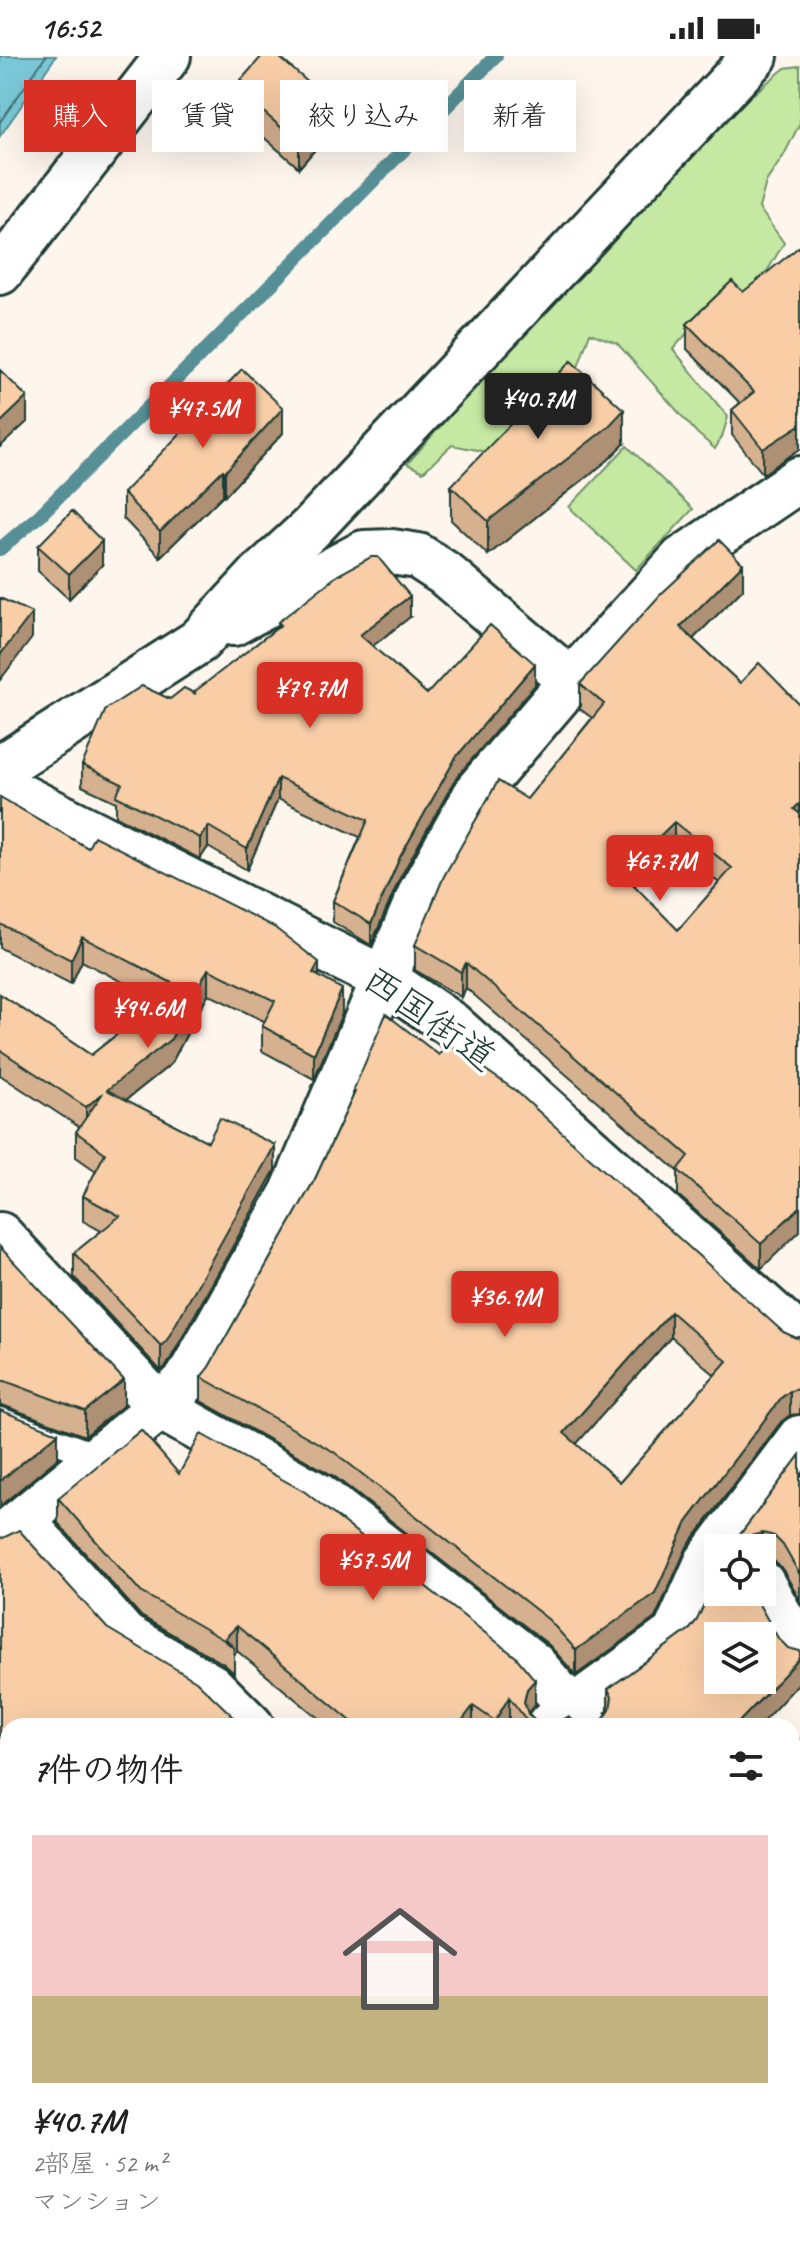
<!DOCTYPE html>
<html lang="ja">
<meta charset="utf-8">
<style>
body{margin:0;font-family:Caveat,"Klee One",sans-serif;background:#f2f2f2;color:#222;height:100vh;display:flex;flex-direction:column;font-size:30px;white-space:nowrap}
*{box-sizing:border-box;margin:0}
p{font-size:26px;color:#767676}
.icon{flex:none;width:44px;height:44px;fill:none;stroke:currentColor;stroke-width:2;stroke-linecap:round;stroke-linejoin:round}
.map{position:relative;flex:1;overflow:hidden}
.drawer{position:absolute;left:0px;top:1662px;width:800px;height:536px;display:flex;flex-direction:column;background:#fff;border-radius:24px 24px 0 0;box-shadow:0 8px 32px #0002}
.drawer>*{flex:none}
.banner{position:absolute;left:24px;top:24px;width:752px;height:72px;display:flex;gap:16px}
.tools{position:absolute;left:704px;top:1478px;display:grid;gap:16px}
.tools a{display:grid;place-items:center;width:72px;height:72px;border-radius:0px;background:#fff;box-shadow:0 8px 32px #0002;font-size:40px}
.price{position:absolute;translate:-50% -68px;padding:0 18px;border-radius:8px;background:#d93025;color:#fff;font-size:26px;line-height:52px;filter:drop-shadow(0 2px 4px #0008)}
.price::after{content:'';position:absolute;left:50%;top:48px;width:24px;height:18px;margin-left:-12px;background:inherit;clip-path:polygon(0 0,100% 0,50% 100%)}
.price.selected{background:#222;color:#fff}
ul{padding:0;list-style:none}
li{display:grid;align-content:center;gap:16px;height:424px;padding:0 32px}
li+li{border-top:2px solid #e0e0e0}
li span{display:grid;place-items:center;height:248px;border-radius:0px;color:#555}
li>.icon{margin-inline-start:auto}
span .icon{width:144px;height:144px;fill:#fffc;stroke-width:1}
li b{font-size:34px}
h2{display:flex;justify-content:space-between;align-items:center;height:96px;padding:0 32px;font-size:34px}
.tag{padding:0 28px;border-radius:0px;background:#fff;box-shadow:0 8px 32px #0002;font-size:28px;line-height:72px}
.tag.selected{background:#d93025;color:#fff}
.status{display:flex;justify-content:space-between;align-items:center;height:56px;padding:0 40px;background:#fff;direction:ltr}
.status svg{height:22px;fill:currentColor}
.map>svg:first-child{display:block}
</style>
<div class="status"><b>16:52</b><svg viewBox="0 0 49 12"><path d="M0 12V9h3v3zM5 12V6h3v6zM10 12V3h3v9zM15 12V0h3v12zM26 1h20v11H26zM47 4h2v5h-2z"/></svg></div>
<div class="map">
<svg width="800" height="2198" viewBox="0 0 800 2198">
<rect width="100%" height="100%" fill="#fef5ed"/>
<filter id="ink" filterUnits="userSpaceOnUse"><feTurbulence type="fractalNoise" baseFrequency=".0125" numOctaves="2"/><feDisplacementMap in="SourceGraphic" scale="16" xChannelSelector="R" yChannelSelector="G"/><feConvolveMatrix kernelMatrix="1 2 1 2 8 2 1 2 1" color-interpolation-filters="sRGB"/></filter>
<g filter="url(#ink)">
<path fill="#c5e9a3" stroke="#72936c" stroke-width="2" d="M 800,10 L 800,67 L 784,99 L 766,126 L 759,152 L 784,187 L 751,242 L 712,249 L 673,293 L 728,361 L 722,381 L 715,393 L 697,377 L 617,287 L 590,277 L 576,317 L 487,396 L 452,389 L 423,416 L 407,408 L 474,332 L 740,49 L 785,12 Z
M 627,390 L 693,453 L 636,514 L 569,451 Z"/>
<path fill="#7ac8d8" stroke="#569096" stroke-width="2" d="M 0,0 L 56,0 L 0,80 Z"/>
<g fill="none" stroke-linecap="round" stroke-linejoin="round">
<path stroke="#437576" stroke-width="2" d="M 0,66 L 46,0"/>
<path stroke="#569096" stroke-width="14" d="M 0,493 L 40,459 L 256,244 L 496,0"/>
<g stroke="#1f3d34" stroke-width="30">
<path id="service" d="M 0,1364 L 99,1401"/>
</g>
<g stroke="#1f3d34" stroke-width="50">
<path id="minor" d="M 0,216 L 168,0
M 233,567 L 364,497 L 392,496 L 418,500 L 444,517 L 571,625
M 0,712 L 199,585 L 260,519 L 310,473 L 755,0
M 0,730 L 386,924 L 452,969 L 800,1282
M 0,1179 L 160,1351 L 319,1440 L 533,1608 L 587,1670
M 22,1464 L 125,1580 L 211,1630 L 251,1670
M 0,1482 L 160,1351 L 187,1324 L 293,1136 L 422,834 L 478,734 L 571,625 L 682,503 L 800,423
M 762,1527 L 800,1595
M 549,1669 L 675,1578 L 707,1506 L 800,1382
M 792,1765 L 800,1758
M 0,1789 L 8,1800
M 792,1911 L 800,1920
M 456,2190 L 465,2198
M 304,2197 L 312,2190"/>
</g>
<use href="#service" stroke="#fff" stroke-width="24"/>
<use href="#minor" stroke="#fff" stroke-width="44"/>
</g>
<path fill="#d6b190" stroke="#1f3d34" stroke-width="2" fill-rule="evenodd" d="M 241,24 L 333,73 L 299,112 L 252,71 L 252,59 L 241,49 Z
M 732,225 L 791,400 L 763,418 L 732,379 L 732,354 L 740,347 L 687,293 L 687,268 Z
M 283,377 L 225,440 L 223,439 L 160,501 L 123,462 L 123,437 Z
M 624,388 L 608,404 L 488,499 L 451,464 L 451,430 Z
M 38,490 L 102,509 L 69,543 L 38,515 Z
M 743,533 L 693,583 L 740,627 L 800,649 L 761,1213 L 678,1139 L 678,1115 L 466,932 L 461,941 L 415,914 L 415,889 L 527,743 L 592,662 L 580,653 L 580,628 ZM 674,791 L 719,827 L 678,874 L 634,830 Z
M 410,561 L 372,590 L 427,638 L 535,629 L 456,722 L 400,822 L 371,889 L 333,866 L 333,845 L 360,781 L 278,743 L 247,814 L 208,791 L 200,803 L 116,760 L 116,746 L 82,730 L 82,709 L 170,643 L 194,637 L 278,571 L 278,566 Z
M 0,741 L 88,792 L 319,921 L 342,958 L 314,1023 L 262,995 L 262,970 L 264,965 L 208,938 L 171,1008 L 126,1044 L 208,1086 L 275,1114 L 167,1309 L 161,1315 L 74,1221 L 74,1197 L 101,1175 L 83,1165 L 83,1140 L 96,1115 L 76,1101 L 76,1076 L 79,1071 L 0,1019 L 0,938 L 91,999 L 159,945 L 82,905 L 71,928 L 0,892 Z
M 353,1035 L 783,1276 L 796,1282 L 800,1281 L 800,1358 L 790,1359 L 781,1366 L 687,1491 L 655,1562 L 576,1619 L 549,1589 L 334,1420 L 201,1345 L 201,1321 L 209,1311 L 315,1123 L 353,1040 ZM 671,1281 L 715,1319 L 620,1426 L 576,1388 Z
M 0,1191 L 124,1349 L 85,1380 L 5,1350 L 0,1350 Z
M 800,1399 L 800,1544 L 783,1514 L 774,1505 L 730,1492 Z
M 179,1418 L 535,1648 L 528,1657 L 538,1667 L 552,1669 L 591,1670 L 603,1664 L 608,1657 L 608,1633 L 690,1573 L 697,1564 L 759,1670 L 513,1670 L 509,1666 L 507,1670 L 328,1670 L 237,1595 L 234,1599 L 234,1617 L 224,1608 L 141,1560 L 58,1467 L 58,1442 Z
M 800,1683 L 800,1734 L 794,1734 L 792,1689 Z
M 800,1763 L 800,1888 L 792,1887 L 792,1799 L 796,1796 L 792,1792 L 792,1764 Z
M 8,1800 L 8,2035 L 5,2034 L 0,2037 L 0,1802 Z
M 792,1918 L 800,1920 L 800,2019 L 792,2008 Z
M 505,2190 L 533,2190 L 523,2198 L 512,2198 Z
M 686,2190 L 792,2190 L 800,2198 L 692,2198 Z"/>
<path fill="#ae9075" stroke="#1f3d34" stroke-width="2" d="M 333,48 L 333,73 L 299,112 L 299,87 Z
M 27,341 L 27,366 L 0,391 L 0,367 Z
M 283,352 L 283,377 L 225,440 L 225,416 Z
M 624,354 L 624,388 L 608,404 L 488,499 L 488,465 Z
M 800,369 L 800,393 L 763,418 L 763,393 Z
M 223,414 L 223,439 L 160,501 L 160,476 Z
M 102,485 L 102,509 L 69,543 L 69,518 Z
M 743,508 L 743,533 L 680,596 L 680,571 Z
M 410,540 L 410,561 L 360,600 L 360,579 Z
M 32,557 L 32,582 L 0,624 L 0,599 Z
M 535,608 L 535,629 L 456,722 L 400,822 L 371,889 L 371,868 L 400,801 L 456,701 Z
M 278,722 L 278,743 L 247,814 L 247,793 Z
M 800,747 L 800,772 L 794,753 Z
M 674,766 L 674,791 L 622,841 L 622,817 Z
M 208,770 L 208,791 L 200,803 L 200,782 Z
M 82,881 L 82,905 L 71,928 L 71,904 Z
M 319,906 L 319,931 L 313,917 Z
M 466,907 L 466,932 L 461,941 L 461,916 Z
M 208,913 L 208,938 L 171,1008 L 107,1059 L 107,1034 Z
M 342,933 L 342,958 L 314,1023 L 314,998 Z
M 103,1037 L 86,1076 L 86,1051 Z
M 275,1089 L 275,1114 L 167,1309 L 161,1315 L 161,1290 Z
M 800,1151 L 800,1175 L 761,1213 L 761,1188 Z
M 671,1256 L 671,1281 L 564,1402 L 564,1377 Z
M 124,1324 L 124,1349 L 85,1380 L 85,1355 Z
M 790,1335 L 790,1359 L 781,1366 L 687,1491 L 655,1562 L 576,1619 L 576,1594 L 687,1466 L 781,1342 Z
M 58,1377 L 58,1402 L 0,1450 L 0,1425 Z
M 763,1477 L 763,1502 L 762,1502 L 762,1492 L 740,1492 L 741,1489 L 751,1480 Z
M 237,1570 L 237,1595 L 234,1599 L 234,1592 L 225,1582 Z
M 800,1602 L 800,1626 L 759,1670 L 735,1670 Z
M 535,1624 L 535,1648 L 527,1658 L 524,1646 L 527,1633 Z
M 509,1641 L 509,1666 L 507,1670 L 495,1670 L 495,1665 Z
M 473,1650 L 473,1670 L 458,1670 Z
M 8,1685 L 8,1709 L 0,1716 L 0,1691 Z
M 794,1709 L 794,1734 L 792,1735 L 792,1710 Z
M 5,2010 L 5,2034 L 0,2037 L 0,2012 Z
M 516,2190 L 533,2190 L 523,2198 L 516,2198 Z"/>
<path fill="#f9cea7" stroke="#1f3d34" stroke-width="2" fill-rule="evenodd" d="M 262,0 L 278,0 L 333,48 L 299,87 L 252,46 L 258,39 L 241,24 Z
M 800,190 L 800,369 L 763,393 L 732,354 L 754,336 L 687,268 L 732,225 L 743,236 Z
M 571,305 L 624,354 L 608,371 L 488,465 L 451,430 Z
M 242,313 L 283,352 L 225,416 L 223,414 L 160,476 L 123,437 Z
M 0,314 L 27,341 L 0,367 Z
M 72,455 L 102,485 L 69,518 L 38,490 Z
M 719,484 L 743,508 L 680,571 L 740,627 L 759,607 L 800,649 L 800,747 L 794,753 L 800,758 L 800,1151 L 761,1188 L 678,1114 L 689,1100 L 466,907 L 461,916 L 415,889 L 444,820 L 498,725 L 527,743 L 604,648 L 580,628 L 661,538 ZM 674,766 L 732,812 L 678,874 L 622,817 Z
M 371,501 L 378,501 L 410,540 L 360,579 L 427,638 L 490,569 L 535,608 L 456,701 L 400,801 L 371,868 L 333,845 L 368,764 L 278,722 L 247,793 L 208,770 L 200,782 L 116,740 L 122,728 L 82,709 L 106,653 L 142,630 L 170,643 L 184,632 L 196,638 L 194,636 L 281,569 L 278,566 L 338,519 Z
M 0,542 L 32,557 L 0,599 Z
M 0,741 L 88,792 L 94,780 L 274,871 L 319,906 L 313,917 L 342,933 L 314,998 L 262,970 L 275,945 L 208,913 L 171,983 L 107,1034 L 208,1086 L 220,1062 L 275,1089 L 167,1284 L 161,1290 L 74,1197 L 120,1160 L 83,1140 L 105,1097 L 76,1076 L 103,1037 L 86,1051 L 0,994 L 0,938 L 91,999 L 178,930 L 82,881 L 71,904 L 0,868 Z
M 386,958 L 439,999 L 447,987 L 516,1035 L 783,1276 L 796,1282 L 800,1281 L 800,1333 L 790,1335 L 781,1342 L 687,1466 L 655,1537 L 576,1594 L 549,1564 L 334,1396 L 201,1321 L 209,1311 L 315,1123 L 355,1036 L 353,1035 ZM 671,1256 L 727,1305 L 620,1426 L 564,1377 Z
M 0,1191 L 124,1324 L 85,1355 L 5,1325 L 0,1325 Z
M 0,1354 L 58,1377 L 0,1425 Z
M 141,1374 L 179,1418 L 201,1378 L 305,1436 L 516,1601 L 535,1624 L 527,1633 L 524,1646 L 528,1658 L 538,1667 L 552,1669 L 568,1661 L 578,1668 L 591,1670 L 603,1664 L 610,1654 L 612,1641 L 608,1633 L 690,1573 L 697,1564 L 718,1518 L 718,1536 L 752,1536 L 778,1582 L 788,1592 L 800,1595 L 800,1602 L 735,1670 L 531,1670 L 509,1641 L 495,1665 L 473,1650 L 458,1670 L 357,1670 L 237,1570 L 225,1582 L 234,1592 L 224,1584 L 141,1536 L 58,1442 ZM 718,1580 L 762,1580 L 762,1624 L 718,1624 Z
M 800,1399 L 800,1519 L 783,1489 L 774,1480 L 763,1477 L 751,1480 L 741,1489 L 740,1492 L 730,1492 Z
M 19,1474 L 107,1572 L 196,1625 L 239,1666 L 237,1670 L 8,1670 L 8,1685 L 0,1691 L 0,1481 L 3,1482 Z
M 800,1683 L 800,1709 L 792,1710 L 792,1689 Z
M 800,1763 L 800,1776 L 792,1767 L 792,1764 Z
M 800,1793 L 800,1863 L 792,1862 L 792,1799 Z
M 4,1799 L 8,1800 L 8,2010 L 5,2010 L 0,2012 L 0,1802 Z
M 792,1918 L 800,1920 L 800,1994 L 792,1984 Z
M 8,2055 L 8,2190 L 287,2190 L 297,2196 L 308,2197 L 321,2190 L 430,2190 L 436,2198 L 0,2198 L 0,2058 L 3,2058 Z
M 800,2056 L 800,2198 L 711,2198 L 705,2190 L 792,2190 L 792,2062 Z"/>
</g>
<g text-anchor="middle" stroke-width="7" stroke-linejoin="round" paint-order="stroke">
<g font-size="38" fill="#1f3d34" stroke="#fff">
<text transform="translate(430 962) rotate(35)" y="13">西国街道</text>
</g>
</g>
</svg>
<div class="tools">
<a><svg class="icon" aria-label="locate" viewBox="0 0 24 24"><circle cx="12" cy="12" r="6"/><path d="M12 2v4M12 18v4M2 12h4M18 12h4"/></svg></a>
<a><svg class="icon" aria-label="layers" viewBox="0 0 24 24"><path d="M12 4l9 5-9 5-9-5zM3 14l9 5 9-5"/></svg></a>
</div>
<b class="price selected" style="left:538px;top:385px">¥40.7M</b>
<b class="price" style="left:203px;top:394px">¥47.5M</b>
<b class="price" style="left:310px;top:674px">¥79.7M</b>
<b class="price" style="left:660px;top:847px">¥67.7M</b>
<b class="price" style="left:148px;top:994px">¥94.6M</b>
<b class="price" style="left:505px;top:1283px">¥36.9M</b>
<b class="price" style="left:373px;top:1546px">¥57.5M</b>
<div class="banner">
<a class="tag selected">購入</a>
<a class="tag">賃貸</a>
<a class="tag">絞り込み</a>
<a class="tag">新着</a>
</div>
<section class="drawer">
<h2>7件の物件<svg class="icon" aria-label="filters" viewBox="0 0 24 24"><path d="M4 7h16M4 17h16"/><circle cx="9" cy="7" r="2"/><circle cx="15" cy="17" r="2"/></svg></h2>
<ul>
<li><span style="background:linear-gradient(#f6c9c9 65%,#c2b280 0)"><svg class="icon" aria-label="home" viewBox="0 0 24 24"><path d="M3 11l9-7 9 7M6 9v11h12V9"/></svg></span><div><b>¥40.7M</b><p>2部屋 · 52 m²</p><p>マンション</p></div></li>
</ul>
</section>
</div>
